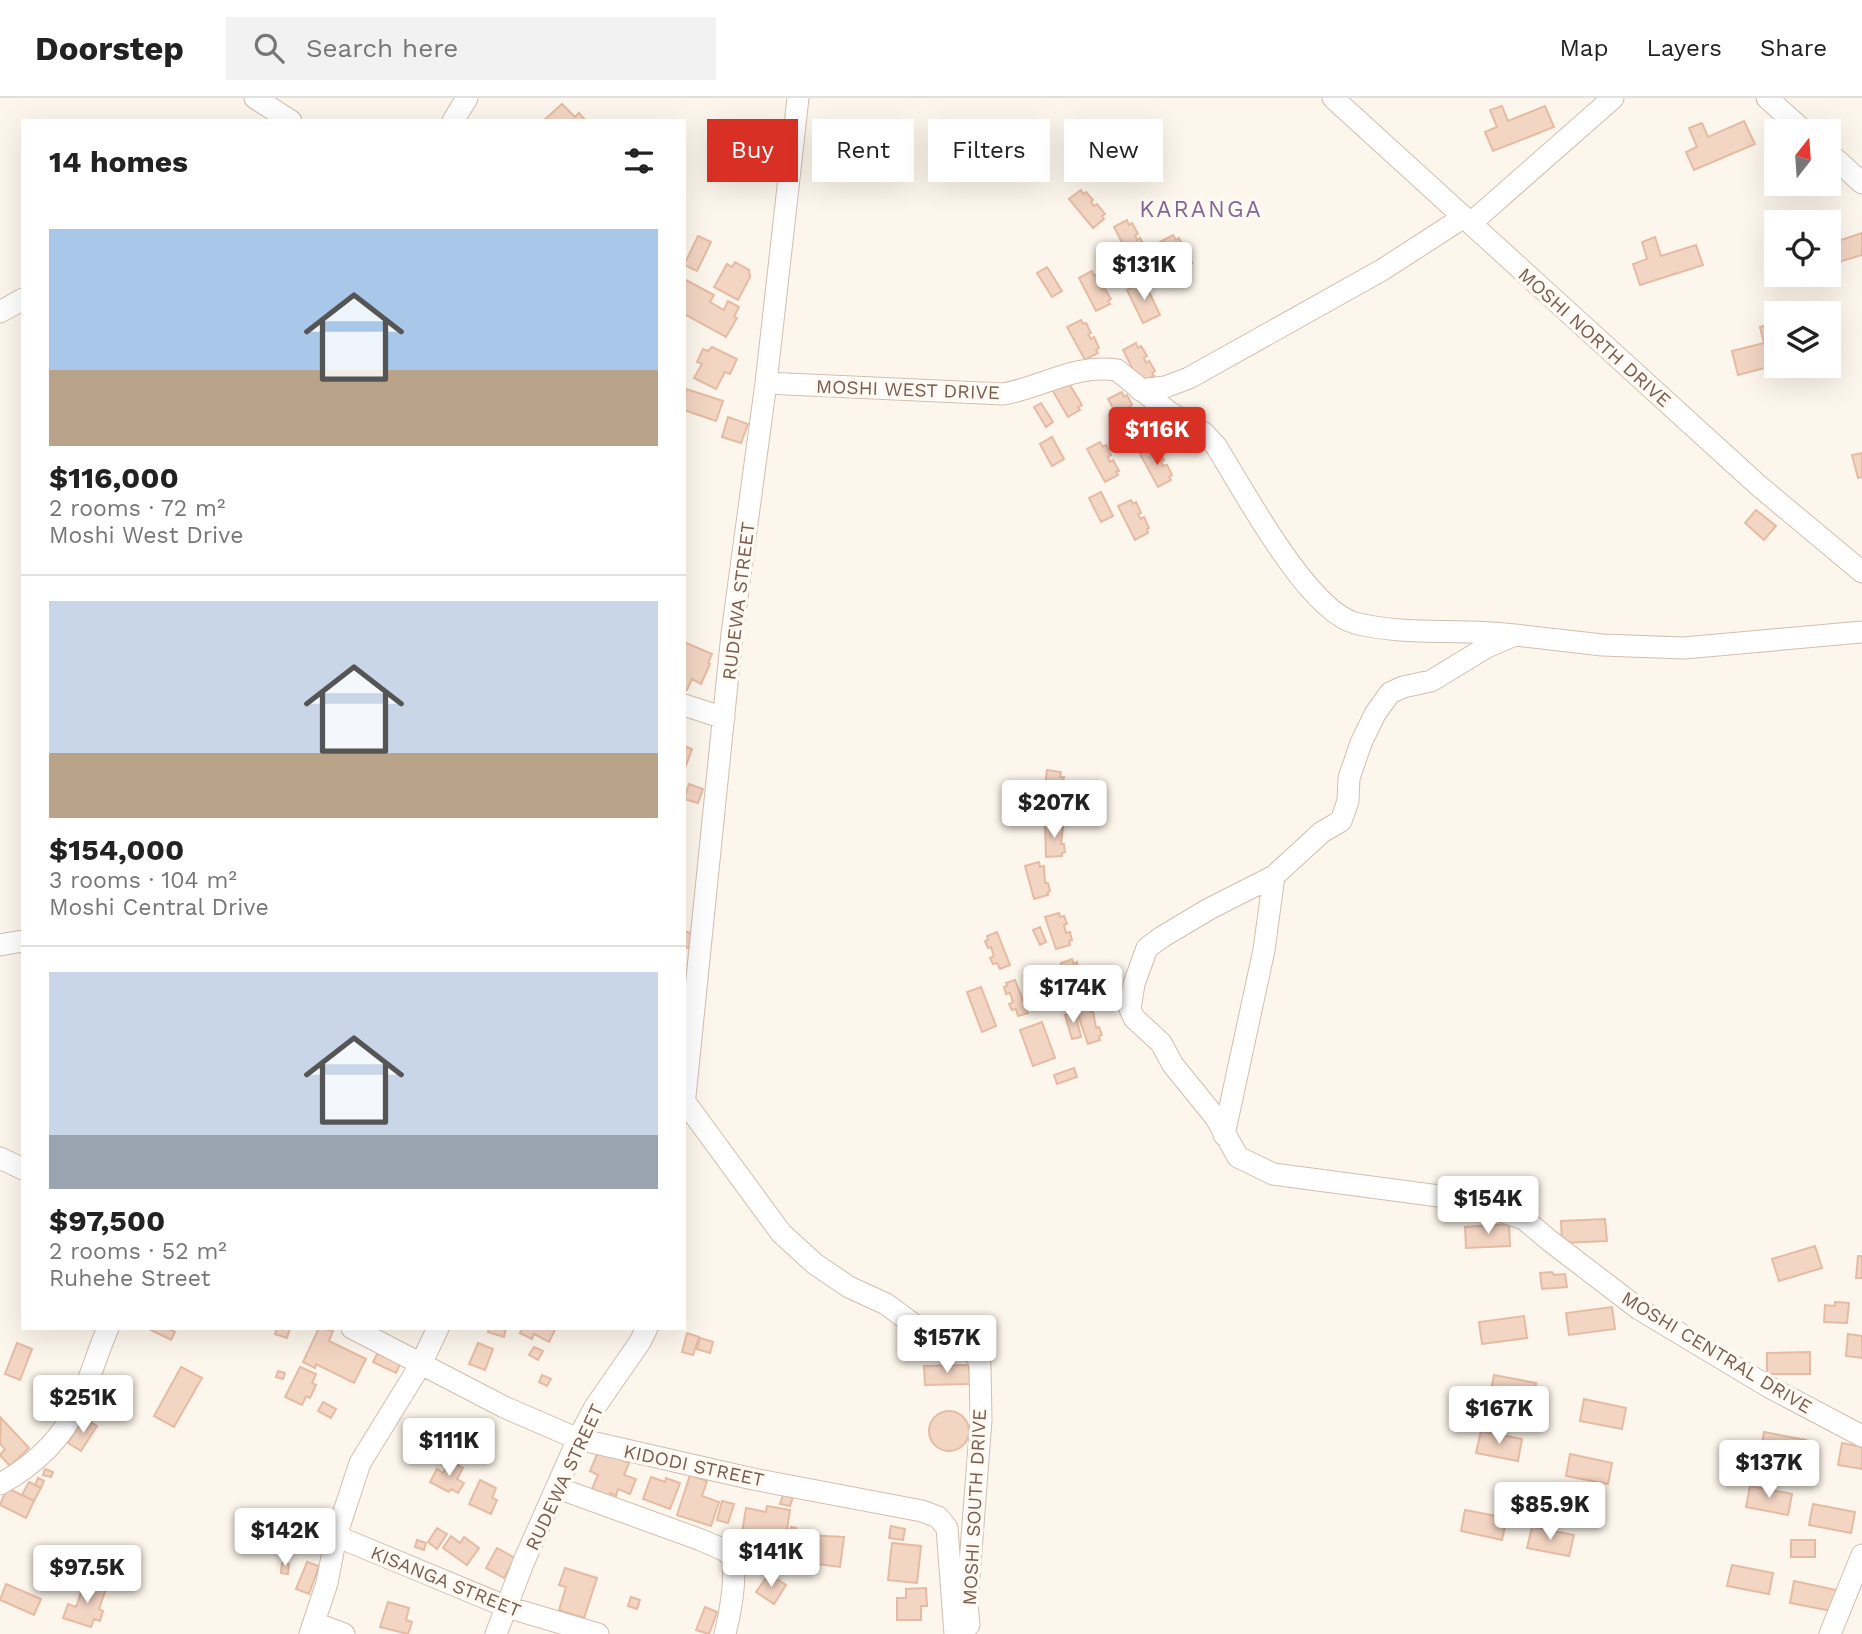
<!DOCTYPE html>
<meta charset="utf-8">
<style>
body{margin:0;font-family:"Work Sans",sans-serif;background:#f2f2f2;color:#222;height:100vh;display:flex;flex-direction:column;font-size:26px;white-space:nowrap}
*{box-sizing:border-box;margin:0}
p{font-size:23px;color:#767676}
.icon{flex:none;width:38px;height:38px;fill:none;stroke:currentColor;stroke-width:2;stroke-linecap:round;stroke-linejoin:round}
.map{position:relative;flex:1;overflow:hidden}
.side{position:absolute;left:21px;top:21px;width:665px;height:1211px;display:flex;flex-direction:column;background:#fff;border-radius:0px;box-shadow:0 7px 28px #0002}
.side>*{flex:none}
.guide{position:absolute;left:707px;top:21px;width:665px;height:63px;display:flex;gap:14px}
.needle{width:46px;rotate:17deg}
.tools{position:absolute;left:1764px;top:21px;display:grid;gap:14px}
.tools a{display:grid;place-items:center;width:77px;height:77px;border-radius:0px;background:#fff;box-shadow:0 7px 28px #0002;font-size:35px}
.price{position:absolute;translate:-50% -60px;padding:0 16px;border-radius:7px;background:#fff;color:#222;font-size:23px;line-height:46px;filter:drop-shadow(0 2px 4px #0008)}
.price::after{content:'';position:absolute;left:50%;top:42px;width:21px;height:16px;margin-left:-10px;background:inherit;clip-path:polygon(0 0,100% 0,50% 100%)}
.price.selected{background:#d93025;color:#fff}
ul{padding:0;list-style:none}
li{display:grid;align-content:center;gap:14px;height:371px;padding:0 28px}
li+li{border-top:2px solid #e0e0e0}
li span{display:grid;place-items:center;height:217px;border-radius:0px;color:#555}
li>.icon{margin-inline-start:auto}
span .icon{width:126px;height:126px;fill:#fffc;stroke-width:1}
li b{font-size:30px}
h2{display:flex;justify-content:space-between;align-items:center;height:84px;padding:0 28px;font-size:30px}
.chip{padding:0 24px;border-radius:0px;background:#fff;box-shadow:0 7px 28px #0002;font-size:24px;line-height:63px}
.chip.selected{background:#d93025;color:#fff}
header{display:flex;align-items:center;gap:42px;box-sizing:border-box;height:98px;padding:0 35px;background:#fff;border-bottom:2px solid #e0e0e0}
header strong{font-size:33px}
nav{display:flex;gap:38px;margin-inline-start:auto;font-size:24px}
.search{width:490px;height:63px;background:#f2f2f2;display:flex;align-items:center;gap:18px;box-sizing:border-box;padding:0 24px;border-radius:0px;color:#767676;font-size:26px}
.map>svg:first-child{display:block}
</style>
<header>
<strong>Doorstep</strong>
<div class="search"><svg class="icon" aria-label="search" viewBox="0 0 24 24"><circle cx="10" cy="10" r="6"/><path d="M15 15l6 6"/></svg>Search here</div>
<nav><a>Map</a><a>Layers</a><a>Share</a></nav>
</header>
<div class="map">
<svg width="1862" height="1536" viewBox="0 0 1862 1536">
<rect width="100%" height="100%" fill="#fdf6ec"/>
<path fill="#f3d5c3" stroke="#e6bba3" stroke-width="2" d="M 562,6 L 575,19 L 579,15 L 586,23 L 543,23 Z
M 1502,8 L 1508,23 L 1545,8 L 1554,29 L 1493,53 L 1485,34 L 1497,29 L 1490,12 Z
M 1744,23 L 1755,46 L 1694,72 L 1686,54 L 1697,49 L 1689,30 L 1702,25 L 1708,39 Z
M 1081,92 L 1083,96 L 1086,94 L 1093,102 L 1091,104 L 1094,108 L 1097,106 L 1105,116 L 1102,118 L 1104,121 L 1093,130 L 1069,101 Z
M 1127,122 L 1129,127 L 1132,125 L 1138,136 L 1135,137 L 1137,142 L 1140,140 L 1146,151 L 1143,152 L 1145,156 L 1131,162 L 1114,129 Z
M 1829,135 L 1832,145 L 1862,135 L 1862,157 L 1829,167 Z
M 1173,137 L 1176,142 L 1179,140 L 1184,150 L 1181,152 L 1184,157 L 1187,155 L 1192,165 L 1189,167 L 1191,170 L 1178,177 L 1160,144 Z
M 698,138 L 711,144 L 697,173 L 684,167 Z
M 1655,139 L 1661,158 L 1696,147 L 1703,167 L 1640,187 L 1633,166 L 1647,161 L 1642,144 Z
M 735,164 L 749,172 L 750,179 L 738,202 L 714,189 L 727,166 L 732,169 Z
M 1047,169 L 1062,193 L 1052,199 L 1037,175 Z
M 1092,173 L 1094,178 L 1097,176 L 1102,186 L 1100,188 L 1102,192 L 1105,191 L 1111,201 L 1108,203 L 1110,206 L 1096,213 L 1079,180 Z
M 684,181 L 714,197 L 710,204 L 724,212 L 728,203 L 739,209 L 734,219 L 737,220 L 726,239 L 684,216 Z
M 1144,183 L 1160,217 L 1143,225 L 1127,192 Z
M 1081,222 L 1083,226 L 1086,225 L 1091,235 L 1088,236 L 1091,241 L 1094,239 L 1099,250 L 1096,252 L 1098,255 L 1085,262 L 1067,229 Z
M 1776,225 L 1776,267 L 1738,277 L 1732,253 L 1764,245 L 1760,229 Z
M 1136,245 L 1138,250 L 1141,248 L 1147,258 L 1144,260 L 1146,265 L 1149,263 L 1155,273 L 1152,275 L 1154,278 L 1140,285 L 1123,252 Z
M 712,249 L 737,261 L 730,276 L 725,274 L 716,291 L 694,280 L 702,266 L 697,264 L 703,251 L 708,253 Z
M 1067,282 L 1082,307 L 1078,309 L 1080,312 L 1068,319 L 1050,288 Z
M 686,291 L 723,303 L 716,323 L 684,312 Z
M 1122,294 L 1124,299 L 1127,297 L 1132,307 L 1129,309 L 1132,314 L 1135,312 L 1140,323 L 1137,324 L 1139,327 L 1126,334 L 1108,301 Z
M 1041,305 L 1053,324 L 1046,329 L 1034,309 Z
M 728,319 L 748,326 L 741,345 L 722,339 Z
M 1052,339 L 1064,361 L 1052,368 L 1040,346 Z
M 1100,344 L 1103,349 L 1106,347 L 1111,357 L 1108,359 L 1110,364 L 1113,362 L 1119,373 L 1116,374 L 1118,377 L 1105,384 L 1087,351 Z
M 1153,349 L 1156,353 L 1158,352 L 1164,362 L 1161,363 L 1163,368 L 1167,367 L 1172,377 L 1169,379 L 1171,382 L 1158,389 L 1140,356 Z
M 1862,355 L 1862,379 L 1858,380 L 1852,357 Z
M 1101,394 L 1113,418 L 1101,424 L 1089,400 Z
M 1131,402 L 1133,406 L 1136,404 L 1141,415 L 1138,416 L 1141,421 L 1144,419 L 1149,430 L 1147,431 L 1148,435 L 1135,442 L 1118,408 Z
M 1756,412 L 1776,428 L 1764,442 L 1745,425 Z
M 684,544 L 712,556 L 708,565 L 710,566 L 701,586 L 692,581 L 687,592 L 684,591 Z
M 684,648 L 692,651 L 684,673 Z
M 1047,672 L 1061,674 L 1060,679 L 1064,679 L 1059,695 L 1062,696 L 1061,705 L 1058,704 L 1058,708 L 1043,706 Z
M 689,686 L 703,691 L 698,705 L 684,701 Z
M 1059,724 L 1060,729 L 1063,729 L 1061,746 L 1064,746 L 1065,754 L 1062,755 L 1062,758 L 1046,759 L 1045,725 Z
M 1039,764 L 1040,769 L 1044,768 L 1045,785 L 1048,785 L 1050,793 L 1048,794 L 1048,797 L 1034,801 L 1025,768 Z
M 1059,815 L 1060,819 L 1064,818 L 1067,826 L 1064,827 L 1066,835 L 1070,834 L 1072,842 L 1069,843 L 1070,847 L 1056,851 L 1045,819 Z
M 1040,829 L 1046,844 L 1040,847 L 1033,832 Z
M 684,833 L 693,836 L 689,850 L 684,849 Z
M 997,834 L 1010,867 L 1000,871 L 997,865 L 993,866 L 990,860 L 994,858 L 991,849 L 988,850 L 985,843 L 988,842 L 987,838 Z
M 1072,861 L 1074,866 L 1077,864 L 1080,881 L 1083,880 L 1085,888 L 1082,889 L 1084,893 L 1071,897 L 1061,865 Z
M 1032,875 L 1040,904 L 1032,906 L 1024,878 Z
M 1057,875 L 1062,892 L 1055,894 L 1050,877 Z
M 1015,882 L 1028,915 L 1018,918 L 1016,911 L 1012,912 L 1009,906 L 1013,904 L 1010,895 L 1006,896 L 1004,889 L 1007,888 L 1006,885 Z
M 981,889 L 996,928 L 982,934 L 967,894 Z
M 1089,910 L 1090,914 L 1093,913 L 1096,930 L 1099,929 L 1102,937 L 1099,938 L 1100,942 L 1088,946 L 1077,914 Z
M 1075,914 L 1081,939 L 1072,941 L 1065,917 Z
M 1042,924 L 1055,960 L 1033,968 L 1020,932 Z
M 1074,970 L 1077,979 L 1057,986 L 1054,977 Z
M 1605,1121 L 1607,1143 L 1562,1145 L 1561,1123 Z
M 1509,1126 L 1510,1148 L 1466,1150 L 1465,1129 Z
M 1815,1148 L 1822,1170 L 1779,1183 L 1772,1161 Z
M 1858,1158 L 1862,1158 L 1862,1180 L 1856,1180 Z
M 1552,1174 L 1554,1177 L 1565,1176 L 1567,1189 L 1542,1191 L 1540,1175 Z
M 1835,1204 L 1849,1205 L 1847,1225 L 1824,1224 L 1825,1207 L 1835,1208 Z
M 1612,1209 L 1615,1231 L 1569,1237 L 1566,1215 Z
M 1524,1218 L 1527,1240 L 1482,1246 L 1479,1224 Z
M 147,1230 L 167,1230 L 175,1234 L 171,1242 Z
M 277,1230 L 290,1230 L 287,1240 L 275,1236 Z
M 319,1230 L 333,1233 L 329,1243 L 366,1261 L 354,1285 L 316,1266 L 315,1270 L 303,1264 Z
M 489,1230 L 506,1230 L 504,1239 L 488,1234 Z
M 522,1230 L 556,1230 L 549,1244 L 534,1236 L 532,1241 L 520,1235 Z
M 687,1235 L 699,1239 L 693,1257 L 682,1254 Z
M 1848,1236 L 1862,1238 L 1862,1260 L 1846,1258 Z
M 700,1240 L 713,1244 L 710,1255 L 697,1251 Z
M 17,1245 L 32,1251 L 20,1282 L 5,1276 Z
M 478,1245 L 493,1251 L 485,1272 L 469,1266 Z
M 534,1249 L 543,1253 L 538,1262 L 529,1257 Z
M 378,1254 L 401,1264 L 396,1275 L 373,1264 Z
M 1810,1254 L 1810,1276 L 1767,1276 L 1767,1255 Z
M 969,1267 L 970,1286 L 925,1287 L 924,1268 Z
M 181,1269 L 202,1280 L 174,1329 L 154,1318 Z
M 300,1269 L 316,1276 L 312,1285 L 316,1287 L 310,1300 L 306,1298 L 302,1307 L 285,1299 Z
M 278,1273 L 285,1275 L 283,1281 L 276,1279 Z
M 542,1277 L 551,1281 L 547,1288 L 539,1284 Z
M 1494,1277 L 1536,1285 L 1532,1307 L 1490,1298 Z
M 1584,1301 L 1626,1310 L 1622,1331 L 1580,1323 Z
M 323,1304 L 336,1311 L 331,1320 L 318,1313 Z
M929 1333a20 20 0 1 1 40 0a20 20 0 1 1-40 0Z
M 1,1320 L 29,1350 L 10,1368 L 0,1357 L 5,1351 L 0,1346 Z
M 84,1320 L 97,1328 L 81,1353 L 68,1345 Z
M 1481,1333 L 1522,1341 L 1518,1363 L 1476,1355 Z
M 1764,1334 L 1806,1342 L 1802,1364 L 1760,1356 Z
M 1842,1345 L 1862,1349 L 1862,1371 L 1838,1367 Z
M 601,1347 L 616,1360 L 629,1365 L 624,1377 L 636,1381 L 630,1396 L 618,1391 L 616,1398 L 610,1395 L 609,1398 L 592,1391 L 598,1377 L 590,1373 Z
M 1570,1356 L 1612,1365 L 1608,1386 L 1566,1378 Z
M 450,1363 L 463,1370 L 457,1381 L 464,1385 L 458,1395 L 451,1391 L 449,1394 L 430,1384 L 437,1371 L 443,1375 Z
M 45,1371 L 53,1374 L 51,1379 L 43,1377 Z
M 690,1377 L 707,1383 L 702,1398 L 719,1404 L 711,1428 L 677,1417 Z
M 651,1379 L 665,1384 L 666,1380 L 680,1385 L 670,1411 L 643,1401 Z
M 38,1380 L 44,1383 L 41,1390 L 35,1387 Z
M 480,1382 L 496,1390 L 492,1400 L 497,1402 L 491,1416 L 469,1406 Z
M 29,1384 L 41,1390 L 34,1403 L 22,1397 Z
M 1539,1388 L 1553,1391 L 1549,1407 L 1524,1401 L 1526,1390 L 1538,1392 Z
M 1750,1388 L 1792,1396 L 1788,1417 L 1746,1409 Z
M 7,1390 L 34,1403 L 26,1420 L 0,1407 Z
M 783,1397 L 793,1399 L 790,1408 L 780,1406 Z
M 722,1403 L 734,1406 L 728,1425 L 717,1422 Z
M 1813,1406 L 1855,1414 L 1851,1435 L 1809,1427 Z
M 767,1408 L 790,1412 L 784,1451 L 777,1450 L 778,1445 L 762,1443 L 762,1439 L 742,1435 L 746,1410 L 766,1414 Z
M 1465,1412 L 1507,1420 L 1502,1442 L 1461,1433 Z
M 891,1428 L 905,1431 L 903,1442 L 889,1440 Z
M 791,1429 L 796,1430 L 794,1440 L 788,1439 Z
M 1532,1429 L 1574,1437 L 1569,1458 L 1527,1450 Z
M 437,1430 L 447,1436 L 437,1451 L 428,1444 Z
M 805,1437 L 844,1439 L 840,1469 L 801,1464 Z
M 451,1438 L 460,1445 L 464,1439 L 479,1450 L 467,1467 L 443,1450 Z
M 417,1442 L 426,1445 L 424,1452 L 415,1449 Z
M 1791,1442 L 1815,1442 L 1815,1459 L 1791,1459 Z
M 788,1443 L 796,1444 L 794,1456 L 787,1455 Z
M 892,1445 L 921,1448 L 917,1485 L 888,1482 Z
M 756,1446 L 776,1453 L 773,1462 L 753,1456 Z
M 497,1450 L 515,1460 L 504,1480 L 486,1470 Z
M 307,1464 L 319,1468 L 309,1496 L 296,1491 Z
M 282,1465 L 289,1466 L 288,1476 L 281,1475 Z
M 1732,1467 L 1773,1475 L 1769,1496 L 1727,1488 Z
M 565,1470 L 597,1480 L 584,1520 L 559,1512 L 566,1489 L 559,1487 Z
M 769,1476 L 786,1487 L 774,1506 L 756,1494 Z
M 86,1481 L 107,1488 L 99,1511 L 103,1513 L 100,1523 L 94,1521 L 91,1529 L 63,1520 L 68,1506 L 76,1509 Z
M 1794,1483 L 1836,1492 L 1832,1513 L 1790,1505 Z
M 6,1486 L 41,1501 L 34,1517 L 0,1502 Z
M 926,1490 L 927,1508 L 921,1508 L 921,1522 L 897,1522 L 897,1500 L 906,1500 L 906,1491 Z
M 631,1499 L 640,1502 L 637,1511 L 628,1508 Z
M 388,1504 L 409,1510 L 406,1522 L 412,1524 L 408,1536 L 380,1529 Z
M 705,1509 L 717,1514 L 709,1536 L 696,1532 Z"/>
<g fill="none" stroke-linecap="round" stroke-linejoin="round">
<g stroke="#d1beb0" stroke-width="23">
<path id="minor" d="M 255,0 L 291,23
M 1333,0 L 1759,388 L 1862,474
M 1767,0 L 1804,33
M 453,23 L 467,0
M 1829,55 L 1862,85
M 1471,125 L 1613,0
M 0,214 L 23,201
M 766,285 L 1003,296 C 1044,289 1073,266 1117,272 L 1169,314 L 1204,335 L 1216,348 C 1243,391 1307,512 1355,525 C 1404,538 1463,530 1514,537
M 1140,292 L 1165,289 L 1189,280 L 1382,172 L 1464,119
M 1862,534 L 1684,550 L 1602,547 L 1515,537 L 1487,549 L 1431,583 L 1403,589 L 1390,595 L 1375,616 L 1361,645 L 1349,680 L 1348,703 L 1341,723 L 1322,734 L 1274,778 L 1209,811 L 1162,839 L 1147,850 L 1134,886 L 1130,911 L 1134,920 L 1161,945 L 1173,967 L 1216,1020 L 1238,1059 L 1273,1076 L 1469,1102 L 1524,1121 L 1550,1143 L 1639,1211 L 1769,1289 L 1862,1338
M 684,607 L 724,620
M 0,847 L 23,843
M 685,1004 L 781,1135 L 815,1166 L 849,1189 L 886,1206 L 913,1226 L 955,1244 L 977,1257 L 980,1268 L 981,1322 L 967,1505 L 969,1527
M 684,1008 L 732,536 L 766,285 L 798,0
M 1224,1037 L 1264,852 L 1274,778
M 0,1060 L 23,1071
M 352,1230 L 504,1309 L 578,1341 L 753,1381 L 922,1413 L 938,1419 L 947,1430 L 955,1536
M 0,1386 C 33,1368 62,1341 78,1306 C 90,1282 97,1255 108,1230
M 558,1390 L 701,1442 L 724,1452 L 733,1459 C 736,1485 731,1511 725,1536
M 336,1438 L 507,1509 L 598,1536
M 315,1525 L 344,1536
M 310,1536 L 327,1485 L 336,1438 L 360,1365 L 421,1266 L 438,1230
M 496,1536 L 524,1463 L 578,1341 L 595,1309 L 640,1244 L 647,1230
M 1830,1536 L 1862,1457"/>
</g>
<use href="#minor" stroke="#fff" stroke-width="21"/>
</g>
<g text-anchor="middle" stroke-width="7" stroke-linejoin="round" paint-order="stroke">
<g font-size="19" fill="#7a5c4d" stroke="#fffaf3">
<text transform="translate(1595 239) rotate(42)" y="7">MOSHI NORTH DRIVE</text>
<text transform="translate(908 291) rotate(2)" y="7">MOSHI WEST DRIVE</text>
<text transform="translate(738 503) rotate(-83)" y="7">RUDEWA STREET</text>
<text transform="translate(1717 1254) rotate(31)" y="7">MOSHI CENTRAL DRIVE</text>
<text transform="translate(694 1367) rotate(12)" y="7">KIDODI STREET</text>
<text transform="translate(564 1379) rotate(-65)" y="7">RUDEWA STREET</text>
<text transform="translate(974 1409) rotate(-87)" y="7">MOSHI SOUTH DRIVE</text>
<text transform="translate(446 1483) rotate(22)" y="7">KISANGA STREET</text>
</g>
<g font-size="23" letter-spacing="2" fill="#846695" stroke="#fffaf3">
<text x="1201" y="119">KARANGA</text>
</g>
</g>
</svg>
<div class="tools">
<a><svg class="needle" viewBox="-14 -14 28 28"><path d="M0-13l5 13h-10z" fill="#e53935"/><path d="M0 13l5-13h-10z" fill="#767676"/></svg></a>
<a><svg class="icon" aria-label="locate" viewBox="0 0 24 24"><circle cx="12" cy="12" r="6"/><path d="M12 2v4M12 18v4M2 12h4M18 12h4"/></svg></a>
<a><svg class="icon" aria-label="layers" viewBox="0 0 24 24"><path d="M12 4l9 5-9 5-9-5zM3 14l9 5 9-5"/></svg></a>
</div>
<b class="price" style="left:1144px;top:204px">$131K</b>
<b class="price selected" style="left:1157px;top:369px">$116K</b>
<b class="price" style="left:1054px;top:742px">$207K</b>
<b class="price" style="left:1073px;top:927px">$174K</b>
<b class="price" style="left:1488px;top:1138px">$154K</b>
<b class="price" style="left:947px;top:1277px">$157K</b>
<b class="price" style="left:83px;top:1337px">$251K</b>
<b class="price" style="left:1499px;top:1348px">$167K</b>
<b class="price" style="left:449px;top:1380px">$111K</b>
<b class="price" style="left:1769px;top:1402px">$137K</b>
<b class="price" style="left:1550px;top:1444px">$85.9K</b>
<b class="price" style="left:285px;top:1470px">$142K</b>
<b class="price" style="left:771px;top:1491px">$141K</b>
<b class="price" style="left:87px;top:1507px">$97.5K</b>
<div class="guide">
<a class="chip selected">Buy</a>
<a class="chip">Rent</a>
<a class="chip">Filters</a>
<a class="chip">New</a>
</div>
<section class="side">
<h2>14 homes<svg class="icon" aria-label="filters" viewBox="0 0 24 24"><path d="M4 7h16M4 17h16"/><circle cx="9" cy="7" r="2"/><circle cx="15" cy="17" r="2"/></svg></h2>
<ul>
<li><span style="background:linear-gradient(#a9c7e8 65%,#b9a48a 0)"><svg class="icon" aria-label="home" viewBox="0 0 24 24"><path d="M3 11l9-7 9 7M6 9v11h12V9"/></svg></span><div><b>$116,000</b><p>2 rooms · 72 m²</p><p>Moshi West Drive</p></div></li>
<li><span style="background:linear-gradient(#c9d6e8 70%,#b9a48a 0)"><svg class="icon" aria-label="home" viewBox="0 0 24 24"><path d="M3 11l9-7 9 7M6 9v11h12V9"/></svg></span><div><b>$154,000</b><p>3 rooms · 104 m²</p><p>Moshi Central Drive</p></div></li>
<li><span style="background:linear-gradient(#c9d6e8 75%,#9aa5b1 0)"><svg class="icon" aria-label="home" viewBox="0 0 24 24"><path d="M3 11l9-7 9 7M6 9v11h12V9"/></svg></span><div><b>$97,500</b><p>2 rooms · 52 m²</p><p>Ruhehe Street</p></div></li>
</ul>
</section>
</div>
